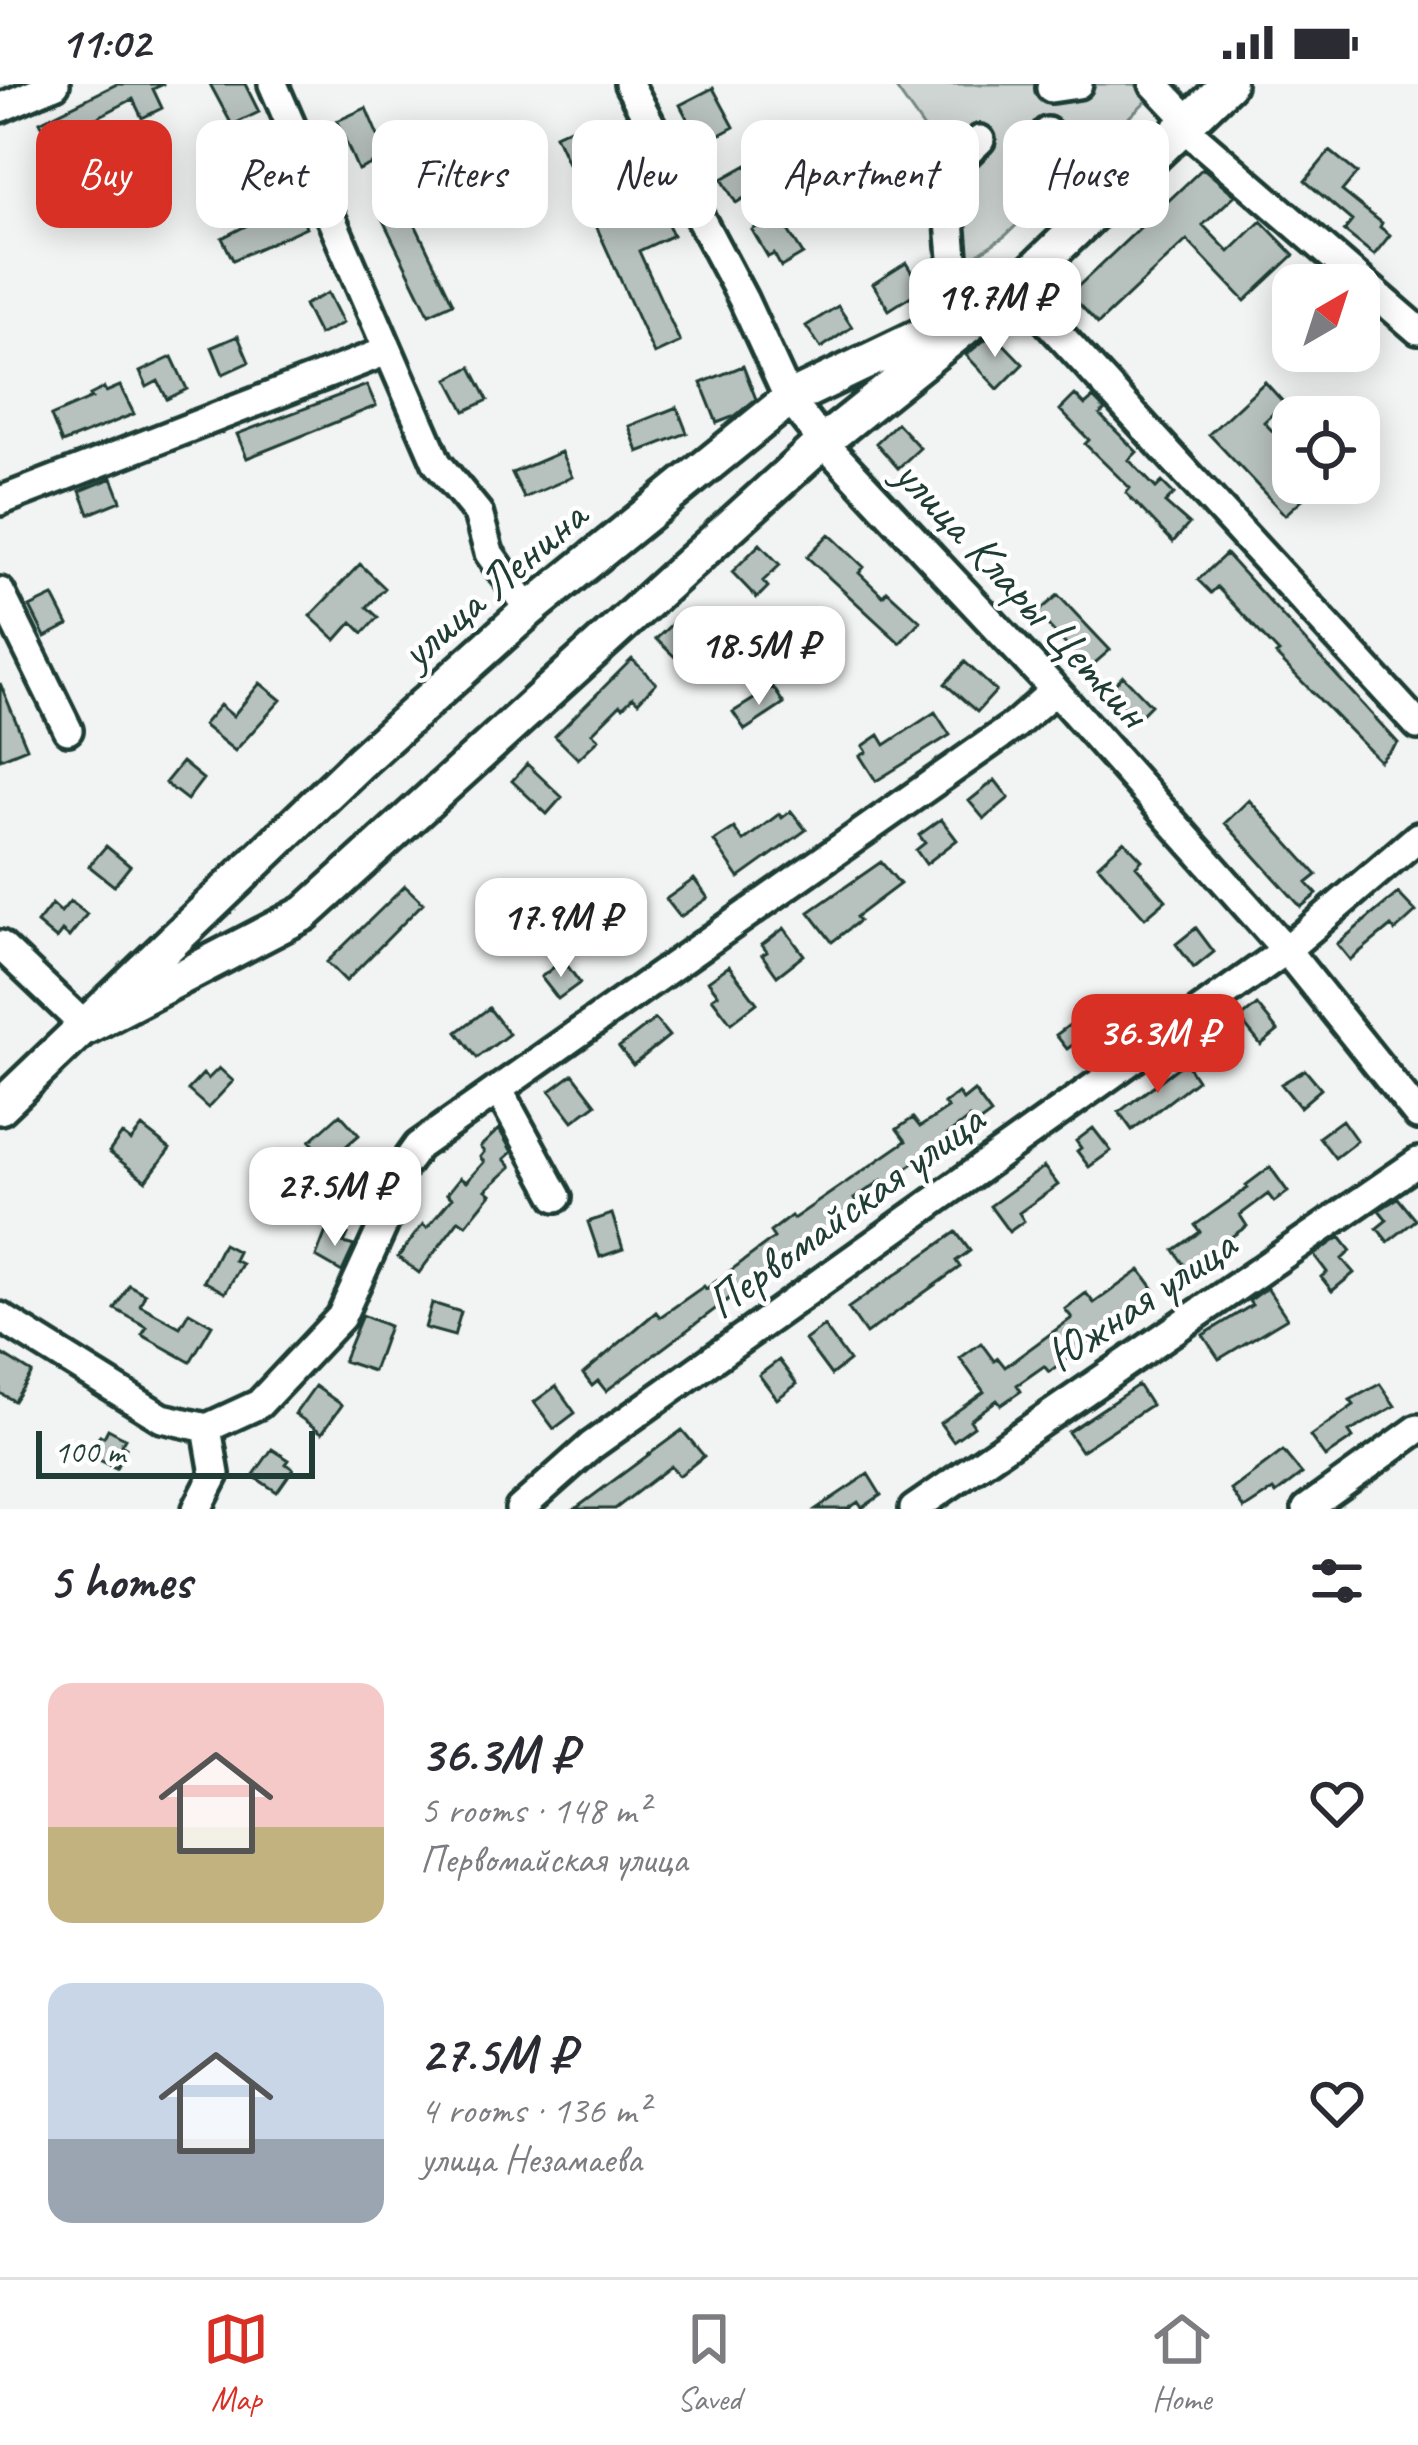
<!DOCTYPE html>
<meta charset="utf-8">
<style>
body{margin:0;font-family:Caveat,sans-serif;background:#f2f2f3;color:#2b2b33;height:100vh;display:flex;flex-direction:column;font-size:45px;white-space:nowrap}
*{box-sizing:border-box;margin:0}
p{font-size:39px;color:#7c7c81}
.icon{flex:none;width:66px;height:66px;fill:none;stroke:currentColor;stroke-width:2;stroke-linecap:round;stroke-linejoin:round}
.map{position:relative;height:1425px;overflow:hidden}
.drawer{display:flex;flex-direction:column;background:#fff;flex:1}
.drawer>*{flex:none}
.hud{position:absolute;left:36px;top:36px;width:1347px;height:108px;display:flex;gap:24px}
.needle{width:78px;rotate:39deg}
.buttons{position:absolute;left:1272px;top:180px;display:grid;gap:24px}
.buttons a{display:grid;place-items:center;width:108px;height:108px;border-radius:24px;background:#fff;box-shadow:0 6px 30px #0003;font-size:60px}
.scale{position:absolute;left:36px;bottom:30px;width:279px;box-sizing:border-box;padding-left:12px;border:6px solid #1f3d34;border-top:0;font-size:33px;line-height:42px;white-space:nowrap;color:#1f3d34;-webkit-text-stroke:9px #fff;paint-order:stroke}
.price{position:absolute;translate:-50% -102px;padding:0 27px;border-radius:24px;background:#fff;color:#222;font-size:39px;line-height:78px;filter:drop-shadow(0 3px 6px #0008)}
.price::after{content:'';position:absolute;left:50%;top:72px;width:36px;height:27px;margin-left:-18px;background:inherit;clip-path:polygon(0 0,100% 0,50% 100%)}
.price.selected{background:#d93025;color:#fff}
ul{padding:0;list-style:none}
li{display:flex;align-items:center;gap:36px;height:300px;padding:0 48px}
li span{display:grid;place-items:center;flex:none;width:336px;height:240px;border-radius:24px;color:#555}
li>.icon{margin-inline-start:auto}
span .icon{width:144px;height:144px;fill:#fffc;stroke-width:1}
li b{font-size:51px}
h2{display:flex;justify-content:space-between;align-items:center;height:144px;padding:0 48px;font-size:51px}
.tag{padding:0 42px;border-radius:24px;background:#fff;box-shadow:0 6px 30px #0003;font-size:42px;line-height:108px}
.tag.selected{background:#d93025;color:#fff}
.status{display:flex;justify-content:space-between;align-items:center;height:84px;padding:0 60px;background:#fff;direction:ltr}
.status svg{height:33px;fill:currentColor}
.tab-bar{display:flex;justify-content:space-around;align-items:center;height:168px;border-top:3px solid #e1e1e2;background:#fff;font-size:33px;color:#7c7c81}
.tab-bar a{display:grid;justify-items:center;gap:6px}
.tab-bar .selected{color:#d93025}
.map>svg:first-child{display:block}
</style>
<div class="status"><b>11:02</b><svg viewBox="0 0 49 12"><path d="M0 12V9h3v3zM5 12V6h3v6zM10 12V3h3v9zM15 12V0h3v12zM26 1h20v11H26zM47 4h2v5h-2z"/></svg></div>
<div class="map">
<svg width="1418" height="1425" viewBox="0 0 1418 1425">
<rect width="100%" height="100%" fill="#f2f3f3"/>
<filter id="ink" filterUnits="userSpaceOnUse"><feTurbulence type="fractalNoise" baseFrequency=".00833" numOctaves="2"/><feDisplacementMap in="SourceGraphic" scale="24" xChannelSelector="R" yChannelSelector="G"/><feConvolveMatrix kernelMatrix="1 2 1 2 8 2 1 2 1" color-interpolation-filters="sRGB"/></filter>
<g filter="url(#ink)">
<path fill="#ced5d3" stroke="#768984" stroke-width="3" d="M 893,0 L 1135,0 L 1149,14 L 1005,152 L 960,182 L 960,96 Z"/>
<path fill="#b7c1bd" stroke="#1f3d34" stroke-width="3" d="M 117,0 L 164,0 L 153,5 L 162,24 L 142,34 L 133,15 L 50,58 L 40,38 Z
M 210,0 L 245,0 L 259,28 L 232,41 Z
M 713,4 L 734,43 L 701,61 L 680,21 Z
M 366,24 L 387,73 L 358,86 L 337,37 Z
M 579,40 L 602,90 L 578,101 L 555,51 Z
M 901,59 L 920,84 L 880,114 L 878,111 L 842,134 L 830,116 L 865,94 L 861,89 Z
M 270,60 L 306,143 L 233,176 L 222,154 L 265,132 L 260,122 L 268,118 L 246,71 Z
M 1330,67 L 1357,89 L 1342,107 L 1382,139 L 1380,143 L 1390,151 L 1374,171 L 1344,147 L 1352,137 L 1305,97 Z
M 769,79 L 789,111 L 772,121 L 803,170 L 781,183 L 774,170 L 768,173 L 752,146 L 760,141 L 744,114 L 736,119 L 722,95 L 747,81 L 752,90 Z
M 1203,84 L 1235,111 L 1203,141 L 1229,168 L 1261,137 L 1294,171 L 1245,217 L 1187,156 L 1098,240 L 1070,210 Z
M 401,111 L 453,219 L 429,230 L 376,122 Z
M 659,121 L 673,151 L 639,167 L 680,258 L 654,270 L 593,135 L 617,123 L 624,138 Z
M 906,179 L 922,205 L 889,226 L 873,200 Z
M 328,209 L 343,239 L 319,251 L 304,221 Z
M 838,222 L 852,243 L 821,264 L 806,242 Z
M 993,249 L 1023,280 L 998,305 L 966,271 Z
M 238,252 L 249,278 L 223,290 L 212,263 Z
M 172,273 L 187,305 L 167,315 L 158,297 L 147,303 L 140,288 Z
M 743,282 L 756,315 L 735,332 L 717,339 L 701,299 Z
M 471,283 L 488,316 L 465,327 L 448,295 Z
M 1265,298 L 1284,319 L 1264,338 L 1293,369 L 1293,399 L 1320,399 L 1285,431 L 1209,350 Z
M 367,301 L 376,322 L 247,374 L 237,350 Z
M 120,302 L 134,330 L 62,359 L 51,332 L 92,314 L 90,311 L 104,304 L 106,308 Z
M 1075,311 L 1085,321 L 1093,314 L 1105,326 L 1100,331 L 1137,368 L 1129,376 L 1156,404 L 1162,398 L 1174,410 L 1165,419 L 1189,440 L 1173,458 L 1126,409 L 1130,404 L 1085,360 L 1089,356 L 1060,326 Z
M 677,323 L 687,349 L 638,368 L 629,342 Z
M 897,339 L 920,364 L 898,384 L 876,359 Z
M 561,368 L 572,393 L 524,414 L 512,389 Z
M 112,394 L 121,417 L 89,430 L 80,407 Z
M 829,450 L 864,483 L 859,489 L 883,512 L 887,507 L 920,537 L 900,559 L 807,473 Z
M 760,460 L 780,481 L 763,497 L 768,503 L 757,514 L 732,488 Z
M 1226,470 L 1398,659 L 1380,677 L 1276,571 L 1279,569 L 1217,503 L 1211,509 L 1198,496 Z
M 360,480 L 385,504 L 367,523 L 378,533 L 363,549 L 352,538 L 336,556 L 310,532 Z
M 1058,511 L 1110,566 L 1088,585 L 1037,529 Z
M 53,512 L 68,541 L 45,553 L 30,523 Z
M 676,536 L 695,555 L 676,574 L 656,555 Z
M 632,575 L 656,599 L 638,618 L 633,613 L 623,623 L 620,621 L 592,649 L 599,655 L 578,675 L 555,652 Z
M 965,578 L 996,607 L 977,628 L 945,600 Z
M 1123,592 L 1151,621 L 1137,635 L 1109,606 Z
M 0,599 L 27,664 L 0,675 Z
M 260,599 L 281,616 L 235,667 L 203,641 L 220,621 L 233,632 Z
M 773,603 L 784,620 L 745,646 L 733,628 Z
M 935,628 L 950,651 L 876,697 L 860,672 L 867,668 L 863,662 L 879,651 L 885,661 Z
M 182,678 L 203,695 L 187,716 L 165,699 Z
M 527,680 L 562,713 L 547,730 L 512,697 Z
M 995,696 L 1009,714 L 984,735 L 969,717 Z
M 1249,716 L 1317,791 L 1307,799 L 1317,810 L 1301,823 L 1225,739 Z
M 791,727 L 806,746 L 739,794 L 714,757 L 734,744 L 743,757 L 779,730 L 782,734 Z
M 941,735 L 957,756 L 926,780 L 916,766 L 925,759 L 919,751 Z
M 1124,757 L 1142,776 L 1136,782 L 1166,816 L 1145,834 L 1098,781 Z
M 106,762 L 130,782 L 114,802 L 89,782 Z
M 881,778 L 900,800 L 856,833 L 859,837 L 832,858 L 809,828 Z
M 694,795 L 708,814 L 680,833 L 666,815 Z
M 405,802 L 423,819 L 346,897 L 327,878 Z
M 1398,809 L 1416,828 L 1395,847 L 1391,842 L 1350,876 L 1337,860 Z
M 70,817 L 87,830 L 69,853 L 62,847 L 56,855 L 37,839 L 52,820 L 61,828 Z
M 784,844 L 804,871 L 777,892 L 762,871 L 767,868 L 762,861 Z
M 1196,844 L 1214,868 L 1194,884 L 1176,860 Z
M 563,876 L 580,899 L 558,915 L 541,893 Z
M 729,882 L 757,919 L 731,939 L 712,914 L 718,910 L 708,897 Z
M 1257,921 L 1278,947 L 1261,961 L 1240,935 Z
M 489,924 L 509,950 L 477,974 L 457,948 Z
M 1084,930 L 1100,952 L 1079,968 L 1074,960 L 1067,965 L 1056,951 Z
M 655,935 L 669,952 L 633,981 L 619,963 Z
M 1185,978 L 1197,996 L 1132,1046 L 1119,1028 Z
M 219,984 L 233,997 L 208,1024 L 188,1006 L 203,990 L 208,995 Z
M 1305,986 L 1321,1005 L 1300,1023 L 1281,1000 Z
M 573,990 L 596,1020 L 573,1037 L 550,1007 Z
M 974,1007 L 991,1030 L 975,1042 L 969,1034 L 946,1052 L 952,1061 L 933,1075 L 929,1068 L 901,1088 L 904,1092 L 887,1104 L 882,1096 L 854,1115 L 859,1123 L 766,1187 L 606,1307 L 598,1297 L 592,1302 L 583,1290 L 656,1228 L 660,1233 L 704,1202 L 706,1205 L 774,1154 L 770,1148 L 791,1132 L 793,1135 L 906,1057 L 897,1045 L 913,1034 L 920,1043 L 948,1024 L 944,1020 L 958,1009 L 963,1016 Z
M 340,1030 L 359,1051 L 329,1077 L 310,1057 Z
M 1342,1036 L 1357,1057 L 1335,1074 L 1319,1053 Z
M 142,1043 L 170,1065 L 146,1097 L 109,1068 L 122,1050 L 131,1057 Z
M 1093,1044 L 1111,1067 L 1089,1083 L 1077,1067 L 1081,1064 L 1076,1057 Z
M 499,1045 L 512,1068 L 504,1075 L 511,1083 L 486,1106 L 491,1110 L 466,1141 L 459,1136 L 419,1189 L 398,1173 L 423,1140 L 427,1144 L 452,1114 L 447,1110 L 460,1094 L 466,1098 L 484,1078 L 480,1073 L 484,1068 L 480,1063 Z
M 1044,1083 L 1058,1101 L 1019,1129 L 1024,1137 L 1009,1148 L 990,1122 Z
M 1270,1083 L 1288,1108 L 1274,1118 L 1268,1110 L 1240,1131 L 1247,1142 L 1186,1184 L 1174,1166 L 1200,1148 L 1195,1141 L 1248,1104 L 1246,1101 Z
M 1398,1114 L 1416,1136 L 1388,1158 L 1377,1144 L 1387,1136 L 1379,1126 Z
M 612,1130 L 623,1165 L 600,1173 L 588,1138 Z
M 328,1142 L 348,1150 L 344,1159 L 354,1162 L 342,1188 L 316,1173 Z
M 956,1148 L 970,1167 L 956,1177 L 960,1183 L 866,1250 L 848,1224 Z
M 1340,1153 L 1351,1167 L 1342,1175 L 1354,1189 L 1332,1207 L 1321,1193 L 1327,1188 L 1314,1171 Z
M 223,1160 L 238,1168 L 234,1176 L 242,1180 L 225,1209 L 204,1197 Z
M 1140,1186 L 1156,1208 L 1049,1288 L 1044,1282 L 1017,1301 L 1021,1307 L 1001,1321 L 997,1316 L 970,1336 L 974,1342 L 953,1357 L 940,1339 L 984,1308 L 960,1274 L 981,1259 L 994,1277 L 998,1274 L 1005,1283 L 1072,1234 L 1065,1225 L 1086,1209 L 1094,1219 Z
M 129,1201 L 145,1210 L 140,1221 L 180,1243 L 189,1228 L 212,1241 L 190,1278 L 142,1251 L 147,1243 L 115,1225 Z
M 1267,1204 L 1287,1234 L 1219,1275 L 1203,1251 L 1252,1221 L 1249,1217 Z
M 432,1219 L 461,1228 L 454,1252 L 425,1244 Z
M 362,1231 L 389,1242 L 373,1287 L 343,1277 Z
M 824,1242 L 849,1277 L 831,1291 L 805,1256 Z
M 0,1269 L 32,1289 L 14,1317 L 0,1309 Z
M 779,1276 L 797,1300 L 777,1315 L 759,1291 Z
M 1380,1300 L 1395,1322 L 1349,1348 L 1353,1354 L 1325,1373 L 1310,1352 L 1354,1321 L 1350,1316 Z
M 1138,1301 L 1151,1321 L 1081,1367 L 1068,1348 Z
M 315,1302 L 342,1321 L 322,1349 L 295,1330 Z
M 556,1302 L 575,1329 L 554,1345 L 534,1318 Z
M 108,1345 L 125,1354 L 121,1361 L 126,1364 L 116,1384 L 89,1371 L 100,1351 L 104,1353 Z
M 682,1346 L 704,1372 L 679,1392 L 671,1382 L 615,1425 L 575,1425 Z
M 272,1365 L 289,1376 L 286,1380 L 293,1385 L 277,1408 L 253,1392 Z
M 1283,1367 L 1302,1390 L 1276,1410 L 1273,1406 L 1244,1425 L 1231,1406 Z
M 868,1390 L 881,1411 L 862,1424 L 858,1418 L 848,1425 L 816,1425 Z"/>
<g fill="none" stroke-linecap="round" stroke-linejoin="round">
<g stroke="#1f3d34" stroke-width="36">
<path id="minor" d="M 273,0 L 437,379 L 478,429 L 489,469 L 529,526
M 629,0 L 743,215 L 789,315 L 823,358 L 1055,606 L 1286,866 L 1418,1031
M 1154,0 L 1189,37
M 1051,4 L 1078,0
M 0,24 L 55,0
M 1183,43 L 1418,246
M 1047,48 L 1097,97
M 1016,203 L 1418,641
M 958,234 L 946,89 L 980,56
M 0,417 L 387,267
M 0,508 L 68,646
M 0,861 L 86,943
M 498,1005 L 557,1113
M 0,1233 L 162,1334 L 207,1344
M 197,1425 L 215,1390 L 207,1344 L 259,1320 L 341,1233 L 390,1126 L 390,1101 L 418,1062 L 1015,641 L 1055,606
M 520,1425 L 591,1362 L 1286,866 L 1418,753
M 914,1425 L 1418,1078
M 1307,1425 L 1418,1345"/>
</g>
<g stroke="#1f3d34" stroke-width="42">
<path id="major" d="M 86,943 L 305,829 L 823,358 L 1016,203 L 1228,0
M 0,1023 L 362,676 L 529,526 L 789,315 L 956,235"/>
</g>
<use href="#minor" stroke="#fff" stroke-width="27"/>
<use href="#major" stroke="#fff" stroke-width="33"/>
</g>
</g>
<g text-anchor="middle" stroke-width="9" stroke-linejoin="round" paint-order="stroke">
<g font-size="48" fill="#1f3d34" stroke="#fff">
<text transform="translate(492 499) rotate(-41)" y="17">улица Ленина</text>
<text transform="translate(1023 508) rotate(47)" y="17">улица Клары Цеткин</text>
<text transform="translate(844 1126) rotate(-36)" y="17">Первомайская улица</text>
<text transform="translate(1140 1215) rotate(-34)" y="17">Южная улица</text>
</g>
</g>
</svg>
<div class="buttons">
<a><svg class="needle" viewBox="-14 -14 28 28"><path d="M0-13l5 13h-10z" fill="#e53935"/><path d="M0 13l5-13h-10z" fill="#7c7c81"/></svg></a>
<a><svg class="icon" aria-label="locate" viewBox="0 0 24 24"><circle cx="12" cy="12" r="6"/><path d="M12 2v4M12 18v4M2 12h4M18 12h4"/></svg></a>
</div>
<div class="scale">100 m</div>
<b class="price" style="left:995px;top:276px">19.7M ₽</b>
<b class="price" style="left:759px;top:624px">18.5M ₽</b>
<b class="price" style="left:561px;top:896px">17.9M ₽</b>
<b class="price selected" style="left:1158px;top:1012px">36.3M ₽</b>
<b class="price" style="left:335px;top:1165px">27.5M ₽</b>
<div class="hud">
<a class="tag selected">Buy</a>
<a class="tag">Rent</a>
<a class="tag">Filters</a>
<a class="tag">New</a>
<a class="tag">Apartment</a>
<a class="tag">House</a>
</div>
</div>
<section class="drawer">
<h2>5 homes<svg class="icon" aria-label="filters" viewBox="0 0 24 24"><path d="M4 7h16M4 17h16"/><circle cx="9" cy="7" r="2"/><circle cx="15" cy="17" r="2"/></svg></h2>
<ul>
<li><span style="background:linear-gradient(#f6c9c9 60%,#c2b280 0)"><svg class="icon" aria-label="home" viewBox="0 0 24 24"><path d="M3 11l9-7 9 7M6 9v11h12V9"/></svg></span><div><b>36.3M ₽</b><p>5 rooms · 148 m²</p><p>Первомайская улица</p></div><svg class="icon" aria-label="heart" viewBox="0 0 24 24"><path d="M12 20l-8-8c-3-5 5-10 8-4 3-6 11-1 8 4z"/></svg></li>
<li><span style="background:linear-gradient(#c9d6e8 65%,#9aa5b1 0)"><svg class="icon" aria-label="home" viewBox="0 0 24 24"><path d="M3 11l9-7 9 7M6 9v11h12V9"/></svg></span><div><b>27.5M ₽</b><p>4 rooms · 136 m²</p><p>улица Незамаева</p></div><svg class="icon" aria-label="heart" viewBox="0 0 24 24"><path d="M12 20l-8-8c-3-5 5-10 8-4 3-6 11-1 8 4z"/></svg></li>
</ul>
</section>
<nav class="tab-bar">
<a class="selected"><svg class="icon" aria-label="map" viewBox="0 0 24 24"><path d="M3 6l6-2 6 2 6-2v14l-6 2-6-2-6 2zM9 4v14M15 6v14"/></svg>Map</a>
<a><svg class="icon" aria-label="saved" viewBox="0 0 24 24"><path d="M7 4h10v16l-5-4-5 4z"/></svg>Saved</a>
<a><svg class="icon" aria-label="home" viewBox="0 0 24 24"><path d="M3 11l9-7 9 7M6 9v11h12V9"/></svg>Home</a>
</nav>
